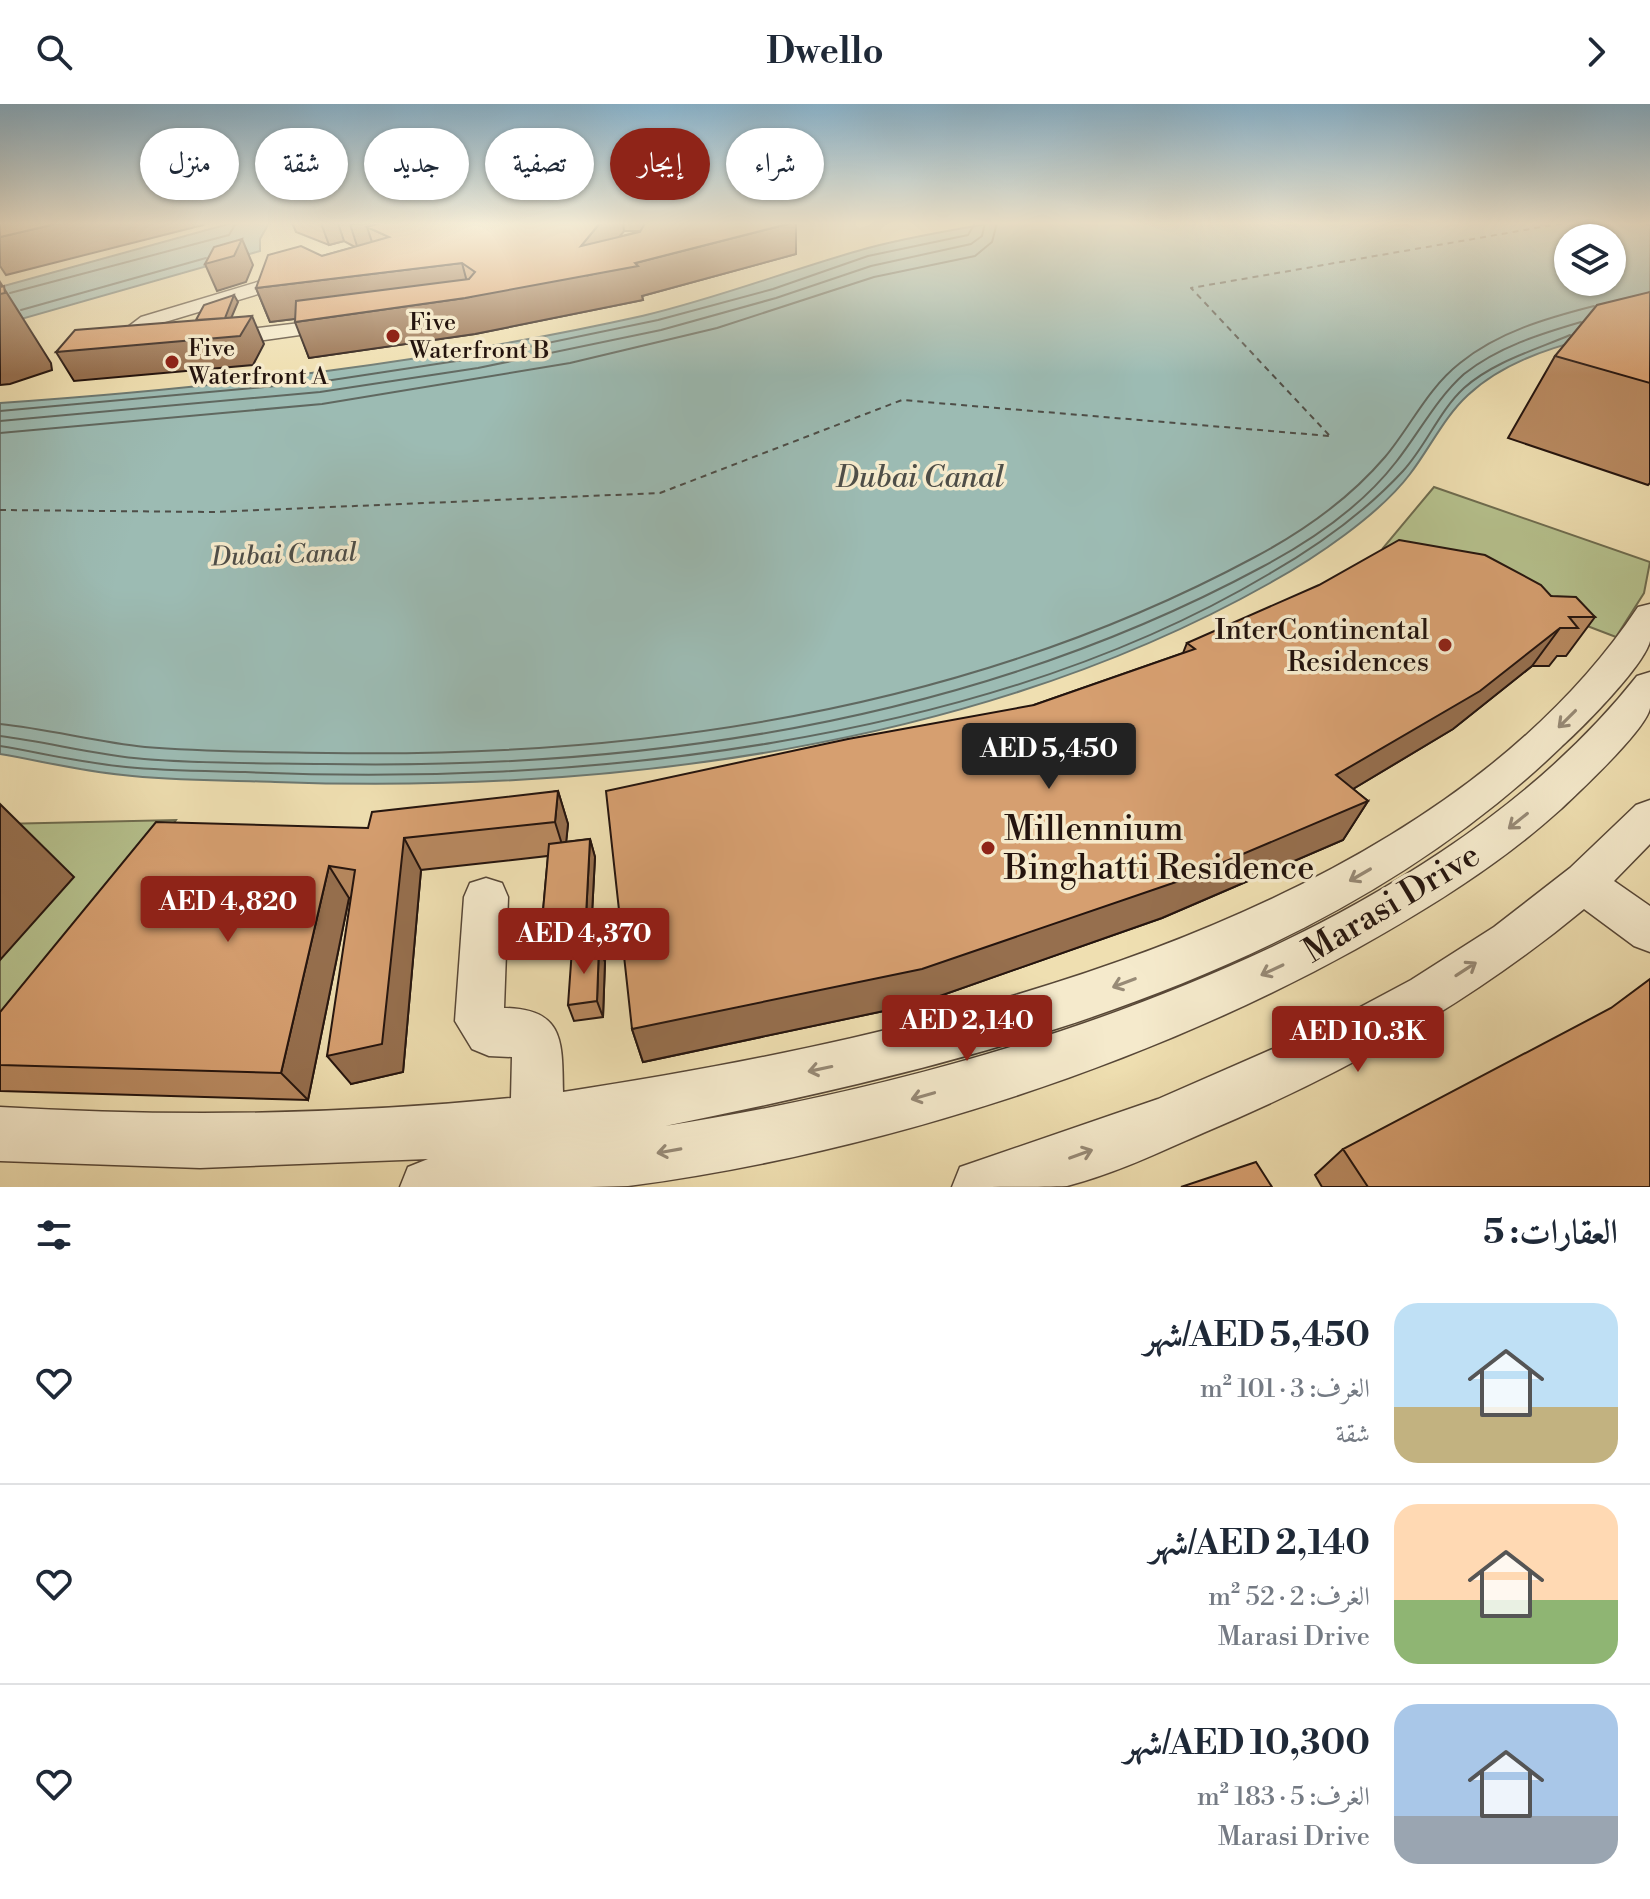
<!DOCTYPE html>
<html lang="ar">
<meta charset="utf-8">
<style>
body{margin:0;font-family:"Libre Bodoni",Amiri,serif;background:#f6f6f7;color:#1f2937;direction:rtl;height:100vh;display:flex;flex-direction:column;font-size:30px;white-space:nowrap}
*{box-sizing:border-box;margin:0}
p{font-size:26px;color:#747a83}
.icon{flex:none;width:44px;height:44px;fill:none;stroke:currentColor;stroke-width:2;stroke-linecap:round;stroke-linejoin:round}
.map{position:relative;height:1083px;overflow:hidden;direction:ltr}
.panel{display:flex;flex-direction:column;background:#fff;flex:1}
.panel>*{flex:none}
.guide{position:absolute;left:24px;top:24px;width:800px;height:72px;direction:rtl;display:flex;gap:16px}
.fabs{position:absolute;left:1554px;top:120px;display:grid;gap:16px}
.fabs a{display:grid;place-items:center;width:72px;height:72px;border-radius:50%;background:#fff;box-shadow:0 2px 6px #0004;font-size:40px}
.price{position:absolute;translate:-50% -68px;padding:0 18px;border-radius:8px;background:#8f2418;color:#fff;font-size:26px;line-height:52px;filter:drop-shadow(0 2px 4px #0008)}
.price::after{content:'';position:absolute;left:50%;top:48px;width:24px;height:18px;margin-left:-12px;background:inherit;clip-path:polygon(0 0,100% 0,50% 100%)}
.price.active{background:#222;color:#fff}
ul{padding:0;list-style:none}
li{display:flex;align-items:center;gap:24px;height:200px;padding:0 32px}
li+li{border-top:2px solid #e0e1e3}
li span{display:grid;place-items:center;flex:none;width:224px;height:160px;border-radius:24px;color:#555}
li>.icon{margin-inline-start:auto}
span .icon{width:96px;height:96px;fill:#fffc;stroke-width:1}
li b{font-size:34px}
h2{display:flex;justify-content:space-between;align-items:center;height:96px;padding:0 32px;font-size:34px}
.chip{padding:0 28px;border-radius:36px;background:#fff;box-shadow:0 2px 6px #0004;font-size:28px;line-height:72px}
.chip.active{background:#8f2418;color:#fff}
header{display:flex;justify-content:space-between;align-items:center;height:104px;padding:0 32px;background:#fff;font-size:36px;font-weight:800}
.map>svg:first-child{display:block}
</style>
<header><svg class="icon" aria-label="forward" viewBox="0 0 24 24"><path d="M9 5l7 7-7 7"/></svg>Dwello<svg class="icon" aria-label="search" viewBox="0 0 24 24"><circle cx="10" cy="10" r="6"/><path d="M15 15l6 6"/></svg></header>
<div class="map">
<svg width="1650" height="1083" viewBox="0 0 1650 1083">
<rect width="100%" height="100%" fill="#efdfb1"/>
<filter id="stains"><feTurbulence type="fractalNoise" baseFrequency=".0025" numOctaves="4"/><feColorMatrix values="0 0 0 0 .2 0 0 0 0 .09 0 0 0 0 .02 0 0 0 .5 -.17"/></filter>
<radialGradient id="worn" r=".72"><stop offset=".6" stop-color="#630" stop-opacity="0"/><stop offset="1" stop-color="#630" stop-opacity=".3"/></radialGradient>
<path fill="#b6c28e" stroke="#6d6b4e" stroke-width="2" d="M 1434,383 L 1650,458 L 1644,489 L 1616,533 L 1383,444 Z
M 176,716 L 0,969 L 0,720 Z"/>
<path fill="#9cbbb3" stroke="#6c7871" stroke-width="2" fill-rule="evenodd" d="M 232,119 L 269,119 L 260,135 L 260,147 L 0,221 L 0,183 Z
M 993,119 L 1650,119 L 1650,222 C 1589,233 1515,247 1468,291 C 1444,313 1430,344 1410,370 C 1379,411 1315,454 1270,479 C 978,644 606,690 275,678 C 225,676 173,677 123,671 C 82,667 41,657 0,650 L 0,299 C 217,284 430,259 642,212 C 719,194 792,165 868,144 C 909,133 951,126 993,119 ZM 1568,134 L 1612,134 L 1612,178 L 1568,178 Z"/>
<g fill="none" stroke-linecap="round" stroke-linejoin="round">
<path stroke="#606860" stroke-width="2" d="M 10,189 L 229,131 L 236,119
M 21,206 L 206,154
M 0,307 L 319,278 L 476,254 L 658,216 L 773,185 L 868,152 L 968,131 L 975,119
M 0,317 L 320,288 L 478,264 L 661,226 L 776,194 L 871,162 L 971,140 L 982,132 L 985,119
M 0,329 L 322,300 L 570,259 L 717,224 L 874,173 L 975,152 L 992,138 L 997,119
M 0,620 C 49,625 96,638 145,643 C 205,648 266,648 327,649 C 647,654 970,606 1255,453 C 1302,428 1350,394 1385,353 C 1411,322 1427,285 1460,259 C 1498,228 1547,214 1594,202
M 0,632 C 48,638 95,651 144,655 C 204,660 264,659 324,660 C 647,666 974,618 1262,463 C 1311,437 1362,402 1396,358 C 1419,329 1436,295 1464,270 C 1498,243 1540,230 1581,218
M 0,642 C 42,649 84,659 126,663 C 165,667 206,667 245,668 C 573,683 982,641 1269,470 C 1316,443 1366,407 1403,367 C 1426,342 1439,307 1464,284 C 1493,258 1535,246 1570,231"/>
<path stroke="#4e4e48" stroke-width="2" stroke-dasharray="6 5" stroke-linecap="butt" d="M 1635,119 L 1650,121
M 1329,331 L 1191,184 L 1565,119
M 0,406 L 214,408 L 660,389 L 902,296 L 1330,332"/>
<g stroke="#574737" stroke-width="3">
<path id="minor" d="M 301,165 L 311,171 L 308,175 L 155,221 L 140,233 L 160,237 L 163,242 L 160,247 L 123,243 L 116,232 L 141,213 Z
M 342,214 L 353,220 L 349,224 L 216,243 L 205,236 L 216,229 Z
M 1650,500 C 1650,511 1650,526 1650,537 C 1644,562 1582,624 1561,643 C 1321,874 982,958 665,1022 C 990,971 1427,838 1637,572 L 1650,568 C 1650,580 1650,593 1650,604 C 1646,626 1580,687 1561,705 C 1499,761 1429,804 1356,845 C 1141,964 872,1050 628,1082 C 603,1083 575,1083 550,1083 C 500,1083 450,1083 400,1083 L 408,1063 L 428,1055 L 200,1064 L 0,1057 L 0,1003 C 171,1013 341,1011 511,994 L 512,953 L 489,952 L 472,945 L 455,917 L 464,793 L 470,779 L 486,774 L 502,779 L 508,793 L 504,904 C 565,905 562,938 563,988 C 918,934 1426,821 1638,503 Z
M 1650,696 L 1650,740 L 1614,777 L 1650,802 L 1650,848 L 1634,842 L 1584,805 C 1468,901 1341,971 1203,1029 C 1160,1048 1114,1070 1067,1082 C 1040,1083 983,1083 952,1083 L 960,1063 L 1158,995 L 1323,923 L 1411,876 L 1494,823 L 1570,764 L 1636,701 Z"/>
</g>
<use href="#minor" fill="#f5eacc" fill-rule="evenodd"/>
</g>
<path fill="#b88960" stroke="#24140e" stroke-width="2" fill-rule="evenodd" d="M 292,119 L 796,119 L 796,150 L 642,192 L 643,196 L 475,230 L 309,254 L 295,215 L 270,218 L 256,184 L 322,152 L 355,143 L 344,137 L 329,141 L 296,128 ZM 624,127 L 640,127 L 619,133 Z
M 1650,188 L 1650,379 L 1648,381 L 1508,334 L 1555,252 Z
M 1551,492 L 1595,513 L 1566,552 L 1557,552 L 1549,562 L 1532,562 L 1453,625 L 1353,685 L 1368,697 L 1343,736 L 1162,814 L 917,900 L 643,958 L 632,925 L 1034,601 L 1183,549 L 1187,539 Z
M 558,687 L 568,720 L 566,738 L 590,735 L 595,753 L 591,829 L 549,834 L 542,818 L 548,752 L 421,766 L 403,968 L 351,980 L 351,794 L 349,794 L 308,996 L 0,987 L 0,908 L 368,724 Z
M 605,858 L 603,913 L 574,917 L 568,901 Z
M 1343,1045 L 1650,1083 L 1322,1083 L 1315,1071 Z"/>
<path fill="#966f4e" stroke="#24140e" stroke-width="2" d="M 60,119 L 202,119 L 203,121 L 6,171 L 0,162 L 0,133 Z
M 321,119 L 338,119 L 344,137 L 329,141 Z
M 453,119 L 389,133 L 367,123 L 373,141 L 358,145 L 350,120 Z
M 600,119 L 623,119 L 624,127 L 589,171 L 792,119 L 796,119 L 796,150 L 642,192 L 643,196 L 475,230 L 309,254 L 295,218 L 465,194 L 581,142 Z
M 242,135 L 253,161 L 246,178 L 217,187 L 205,160 Z
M 462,159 L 471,193 L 270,218 L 256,184 Z
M 0,178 L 51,259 L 52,266 L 10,280 L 0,281 Z
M 234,191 L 238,198 L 227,224 L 197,228 Z
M 252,212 L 264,240 L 253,261 L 74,277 L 56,248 Z
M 1560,524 L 1532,562 L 1453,625 L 1313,709 L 1336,671 Z
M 558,687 L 568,720 L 565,750 L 555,718 Z
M 1368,697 L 1343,736 L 1162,814 L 917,900 L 643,958 L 632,925 Z
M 0,700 L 74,773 L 0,856 Z
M 404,734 L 421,766 L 403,968 L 351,980 L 327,952 Z
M 590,735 L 595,753 L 591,829 L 586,812 Z
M 329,762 L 349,794 L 308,996 L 281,969 Z
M 599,842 L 605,858 L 603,913 L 597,897 Z"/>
<path fill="#d69f70" stroke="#24140e" stroke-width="2" d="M 0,119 L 60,119 L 0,133 Z
M 380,119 L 600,119 L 581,142 L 640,128 L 645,119 L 792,119 L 635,159 L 638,162 L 465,194 L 295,218 L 296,197 L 469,175 L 475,168 L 462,159 L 256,184 L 268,151 L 301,142 L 322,152 L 389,133 L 367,123 Z
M 242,135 L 234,152 L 205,160 L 214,143 Z
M 4,182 L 5,189 L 0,190 L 0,183 Z
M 1650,188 L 1650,279 L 1555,252 L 1597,201 Z
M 234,191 L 225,214 L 196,216 L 204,201 Z
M 252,212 L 240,232 L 56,248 L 75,226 Z
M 1399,436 L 1485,451 L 1541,481 L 1551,492 L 1576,493 L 1595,513 L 1569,513 L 1578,524 L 1560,524 L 1480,587 L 1336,671 L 1368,697 L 1179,777 L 922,865 L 632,925 L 606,687 L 848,635 L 1034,601 L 1195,545 L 1187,539 L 1319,481 Z
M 558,687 L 555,718 L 404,734 L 382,940 L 327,952 L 355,766 L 329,762 L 281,969 L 0,961 L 0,908 L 156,718 L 368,724 L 372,708 Z
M 590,735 L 586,812 L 542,818 L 549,740 Z
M 599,842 L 597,897 L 568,901 L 572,845 Z
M 1650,875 L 1650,1083 L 1368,1083 L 1343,1045 L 1611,904 Z
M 1256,1058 L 1272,1083 L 1181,1083 Z"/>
<defs><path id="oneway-shaft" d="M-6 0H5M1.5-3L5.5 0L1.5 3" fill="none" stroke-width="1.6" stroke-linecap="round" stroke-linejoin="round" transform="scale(2)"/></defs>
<g stroke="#978a76">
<use href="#oneway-shaft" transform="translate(1567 615) rotate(135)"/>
<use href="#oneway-shaft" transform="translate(1518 717) rotate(141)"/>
<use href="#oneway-shaft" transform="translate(1360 771) rotate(150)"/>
<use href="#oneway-shaft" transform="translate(1466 865) rotate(-33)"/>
<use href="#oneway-shaft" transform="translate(1272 866) rotate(155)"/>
<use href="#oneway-shaft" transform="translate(1124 879) rotate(159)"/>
<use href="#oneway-shaft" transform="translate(820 965) rotate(168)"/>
<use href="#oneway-shaft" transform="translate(923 992) rotate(164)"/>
<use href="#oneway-shaft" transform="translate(669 1047) rotate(170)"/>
<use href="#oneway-shaft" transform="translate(1081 1050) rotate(-20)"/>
</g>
<linearGradient id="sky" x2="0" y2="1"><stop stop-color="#89b7d3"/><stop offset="0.44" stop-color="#f8f1dc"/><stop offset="1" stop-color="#f8f1dc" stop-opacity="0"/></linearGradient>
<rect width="1650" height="271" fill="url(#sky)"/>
<g fill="#8f2418" stroke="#f5eacc" stroke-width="3">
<circle cx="393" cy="232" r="8"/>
<circle cx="172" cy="258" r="8"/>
<circle cx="1445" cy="541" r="8"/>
<circle cx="988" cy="744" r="8"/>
</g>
<g text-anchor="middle" stroke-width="7" stroke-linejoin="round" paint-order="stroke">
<g font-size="24" fill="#24140e" stroke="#f5eacc" text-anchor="start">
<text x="409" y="226">Five<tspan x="409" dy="28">Waterfront B</tspan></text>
<text x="188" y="252">Five<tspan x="188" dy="28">Waterfront A</tspan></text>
</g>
<g font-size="26" font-style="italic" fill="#4e4e48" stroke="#f5eacc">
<text transform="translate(284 450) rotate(-2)" y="9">Dubai Canal</text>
</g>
<g font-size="28" fill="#24140e" stroke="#f5eacc" text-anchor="end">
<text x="1429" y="535">InterContinental<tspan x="1429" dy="32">Residences</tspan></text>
</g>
<g font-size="30" font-style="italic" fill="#4e4e48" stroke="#f5eacc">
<text x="920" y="383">Dubai Canal</text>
</g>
<g font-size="34" fill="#24140e" stroke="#f5eacc" text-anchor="start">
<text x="1004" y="736">Millennium<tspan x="1004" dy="39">Binghatti Residence</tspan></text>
</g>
<g font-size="34" fill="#24140e" stroke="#f5eacc">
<text transform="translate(1391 798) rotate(-31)" y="12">Marasi Drive</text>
</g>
</g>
<rect width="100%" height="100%" filter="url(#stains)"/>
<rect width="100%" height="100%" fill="url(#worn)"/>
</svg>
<div class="fabs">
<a><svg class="icon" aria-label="layers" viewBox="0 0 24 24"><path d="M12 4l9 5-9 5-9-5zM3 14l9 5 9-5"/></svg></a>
</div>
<b class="price active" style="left:1049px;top:687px">AED 5,450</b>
<b class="price" style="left:228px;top:840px">AED 4,820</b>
<b class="price" style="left:584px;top:872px">AED 4,370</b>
<b class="price" style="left:967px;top:959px">AED 2,140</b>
<b class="price" style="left:1358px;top:970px">AED 10.3K</b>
<div class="guide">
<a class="chip">شراء</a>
<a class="chip active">إيجار</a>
<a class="chip">تصفية</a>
<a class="chip">جديد</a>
<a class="chip">شقة</a>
<a class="chip">منزل</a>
</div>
</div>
<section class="panel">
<h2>العقارات: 5<svg class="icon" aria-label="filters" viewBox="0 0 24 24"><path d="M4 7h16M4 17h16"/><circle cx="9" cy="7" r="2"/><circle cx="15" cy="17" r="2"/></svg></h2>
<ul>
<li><span style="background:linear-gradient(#bfe0f5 65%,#c2b280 0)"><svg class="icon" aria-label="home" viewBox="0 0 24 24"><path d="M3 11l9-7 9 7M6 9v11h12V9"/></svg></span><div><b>AED 5,450/شهر</b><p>الغرف: 3 · 101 m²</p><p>شقة</p></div><svg class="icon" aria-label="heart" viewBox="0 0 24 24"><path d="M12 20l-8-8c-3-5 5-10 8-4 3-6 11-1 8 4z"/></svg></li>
<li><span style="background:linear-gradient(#ffd9b3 60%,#8fb573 0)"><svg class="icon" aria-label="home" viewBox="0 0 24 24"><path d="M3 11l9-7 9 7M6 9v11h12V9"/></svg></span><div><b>AED 2,140/شهر</b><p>الغرف: 2 · 52 m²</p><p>Marasi Drive</p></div><svg class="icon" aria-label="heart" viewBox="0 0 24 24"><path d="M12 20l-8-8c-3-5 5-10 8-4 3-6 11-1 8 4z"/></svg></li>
<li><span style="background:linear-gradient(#a9c7e8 70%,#9aa5b1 0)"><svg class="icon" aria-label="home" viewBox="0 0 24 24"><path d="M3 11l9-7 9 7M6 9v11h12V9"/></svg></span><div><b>AED 10,300/شهر</b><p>الغرف: 5 · 183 m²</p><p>Marasi Drive</p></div><svg class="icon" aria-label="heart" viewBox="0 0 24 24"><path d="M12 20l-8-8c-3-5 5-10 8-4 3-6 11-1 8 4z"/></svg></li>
</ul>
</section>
